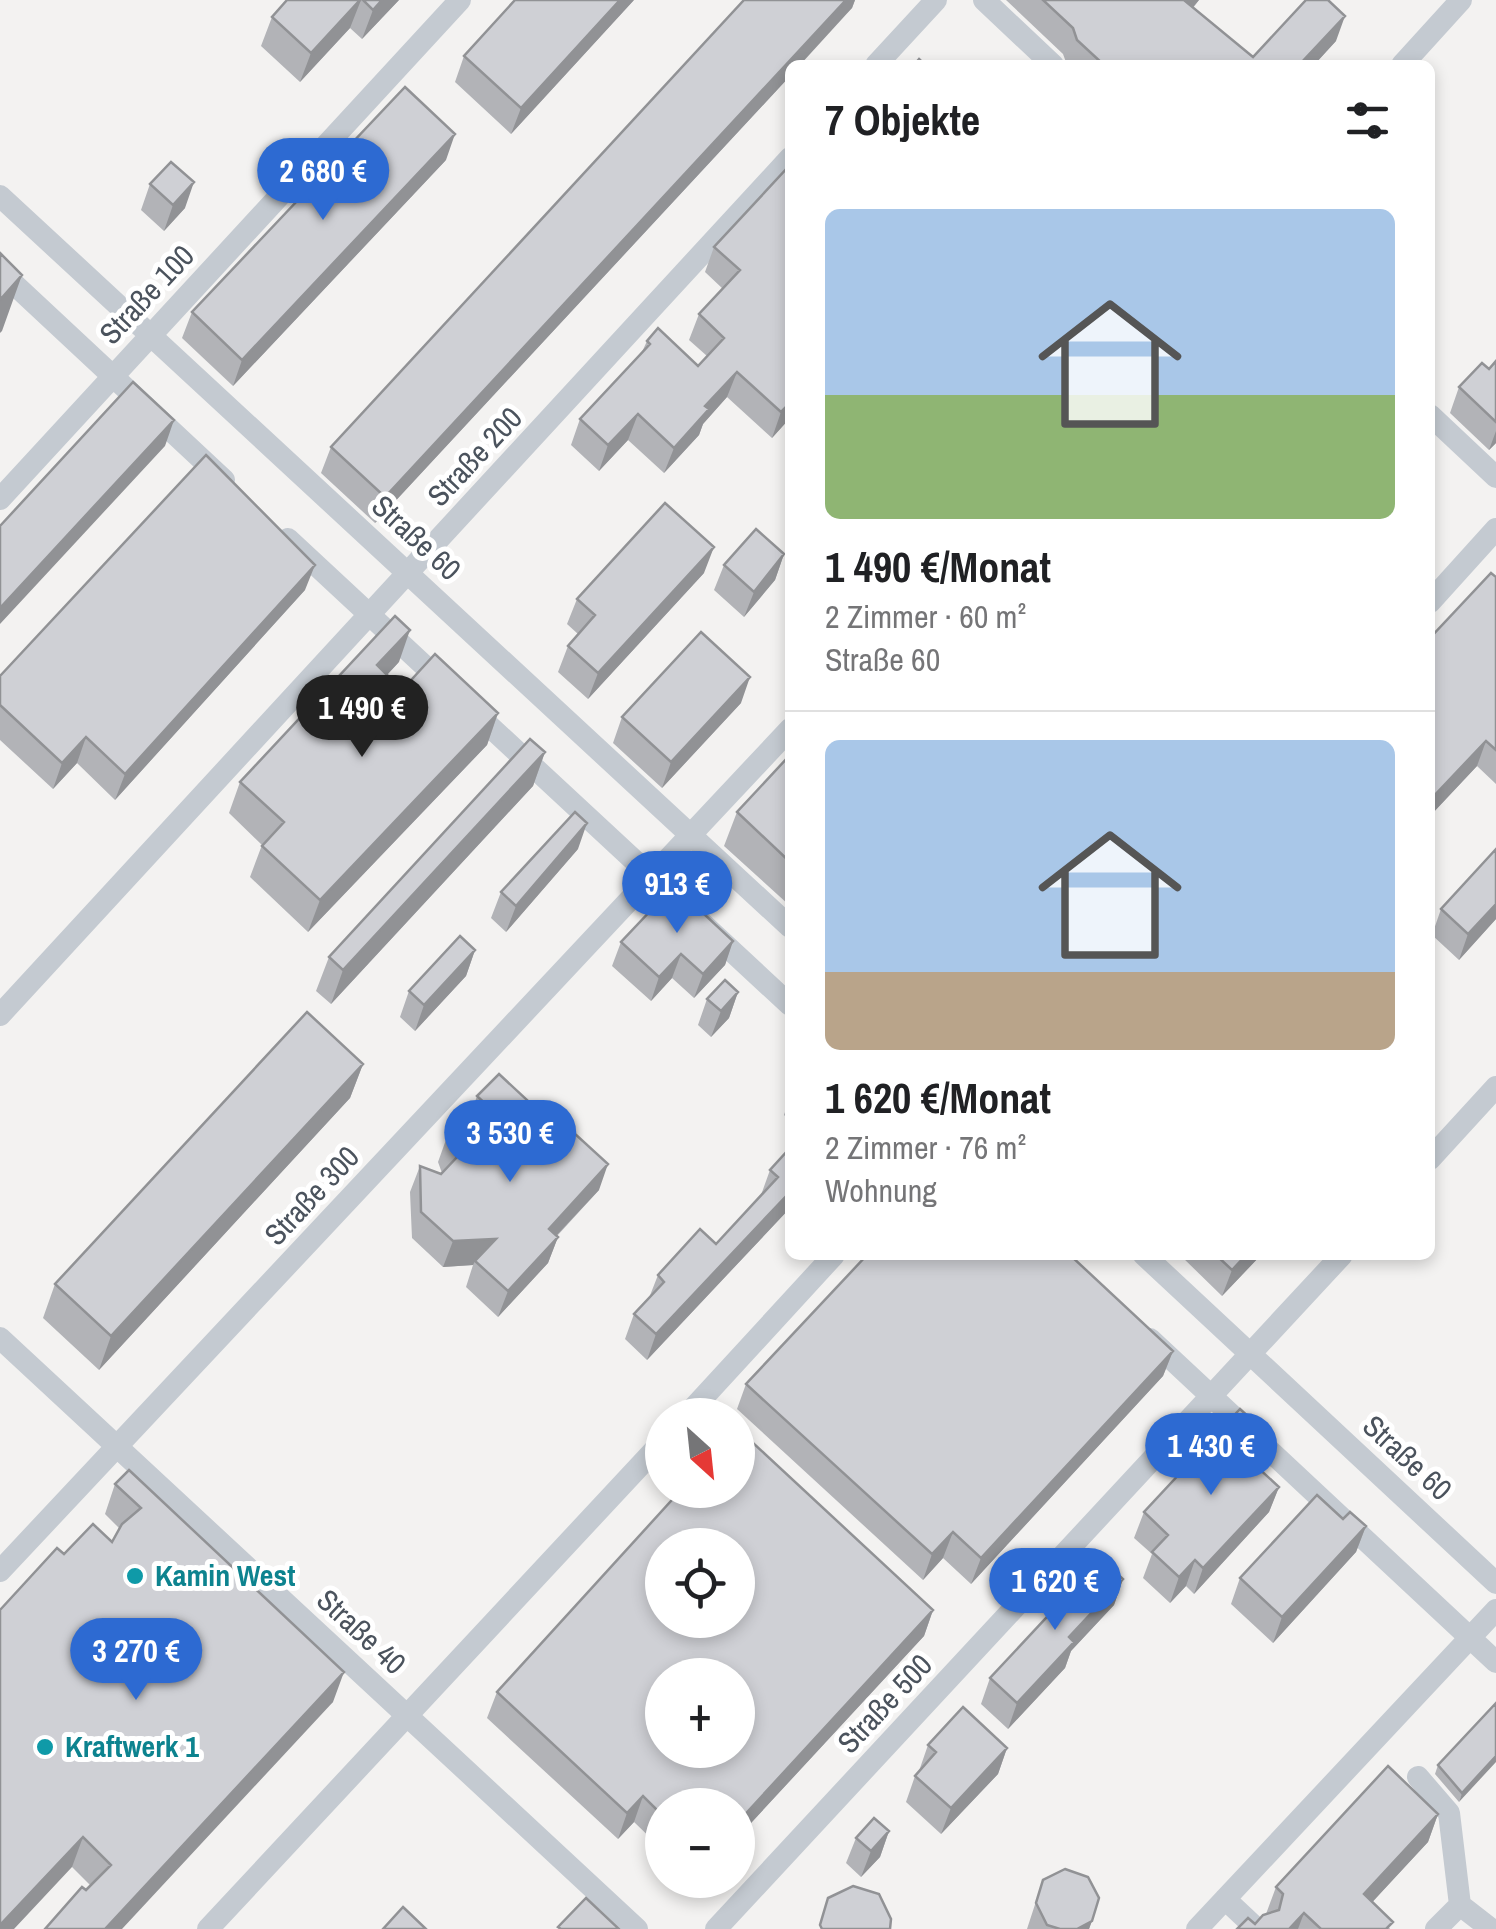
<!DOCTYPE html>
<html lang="de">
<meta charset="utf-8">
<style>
body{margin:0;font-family:"Archivo Narrow",sans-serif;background:#f6f6f6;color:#202124;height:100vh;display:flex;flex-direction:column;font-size:38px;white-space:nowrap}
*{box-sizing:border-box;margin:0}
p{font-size:32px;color:#757577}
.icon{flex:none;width:55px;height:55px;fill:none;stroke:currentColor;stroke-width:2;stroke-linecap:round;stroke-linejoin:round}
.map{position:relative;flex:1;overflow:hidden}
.side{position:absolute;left:785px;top:60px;width:650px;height:1200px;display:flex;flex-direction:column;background:#fff;border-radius:15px;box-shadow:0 5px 15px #0003}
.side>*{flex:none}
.needle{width:65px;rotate:153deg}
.controls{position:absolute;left:645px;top:1398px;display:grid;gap:20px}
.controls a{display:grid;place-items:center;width:110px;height:110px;border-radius:50%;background:#fff;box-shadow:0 5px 15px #0003;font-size:50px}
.price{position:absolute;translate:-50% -85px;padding:0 22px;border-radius:35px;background:#2d6ad2;color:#fff;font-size:32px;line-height:65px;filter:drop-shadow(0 2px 5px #0008)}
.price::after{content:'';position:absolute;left:50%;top:60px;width:30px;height:22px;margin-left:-15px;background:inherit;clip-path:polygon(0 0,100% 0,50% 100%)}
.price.current{background:#222;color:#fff}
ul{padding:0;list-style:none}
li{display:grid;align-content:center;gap:20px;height:530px;padding:0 40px}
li+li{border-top:2px solid #e0e0e0}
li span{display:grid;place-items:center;height:310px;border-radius:15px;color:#555}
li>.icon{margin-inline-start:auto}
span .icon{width:180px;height:180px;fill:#fffc;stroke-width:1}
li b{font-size:42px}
h2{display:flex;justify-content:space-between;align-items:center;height:120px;padding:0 40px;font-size:42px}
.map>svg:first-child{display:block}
</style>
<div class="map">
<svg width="1496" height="1929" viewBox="0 0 1496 1929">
<rect width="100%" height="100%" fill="#f3f2f1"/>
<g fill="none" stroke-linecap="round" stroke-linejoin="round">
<path stroke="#c4cad1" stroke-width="22" d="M 984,0 L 1053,65
M 876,65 L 936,0
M 1402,65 L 1461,0
M 0,196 L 790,927
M 0,271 L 224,480
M 1430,415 L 1496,477
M 0,499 L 460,0
M 288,539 L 444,684
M 1430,602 L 1496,529
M 471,709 L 790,1005
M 0,1015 L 790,158
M 1430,1159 L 1496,1087
M 1144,1255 L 1496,1583
M 0,1338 L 637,1929
M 1150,1339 L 1496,1662
M 687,1415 L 834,1255
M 0,1571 L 790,729
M 1418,1777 L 1449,1813 L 1460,1905
M 1225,1899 L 1257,1929
M 208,1929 L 662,1442
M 716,1929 L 1342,1255
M 1197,1929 L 1496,1610
M 1436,1929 L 1460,1905 L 1491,1929"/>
</g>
<path fill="#b2b3b7" d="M 287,0 L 399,0 L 362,39 L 350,28 L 300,82 L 261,46 L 272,17 Z
M 634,0 L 511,134 L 455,82 L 464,56 Z
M 744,0 L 855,0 L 852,8 L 790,65 L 790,76 L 375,523 L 321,473 L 331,447 Z
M 1006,0 L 1199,0 L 1193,8 L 1253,57 L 1336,41 L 1314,65 L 1067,65 L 1063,54 Z
M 446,160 L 233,386 L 182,338 L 192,312 Z
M 790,165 L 790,418 L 772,438 L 727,397 L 703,424 L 699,435 L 664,473 L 628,440 L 599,471 L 571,445 L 580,419 L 642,352 L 647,341 L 698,366 L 707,356 L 689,340 L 699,314 L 723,289 L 705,272 L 714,247 Z
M 150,184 L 185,208 L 164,231 L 141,210 Z
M 1496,361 L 1496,443 L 1489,450 L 1450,413 L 1459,387 L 1489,369 Z
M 784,554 L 775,580 L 744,617 L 714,590 L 724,565 Z
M 704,573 L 588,699 L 558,672 L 568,646 L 578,634 L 567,624 L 577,599 Z
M 1496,577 L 1496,784 L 1477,766 L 1430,816 L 1430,638 Z
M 305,590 L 115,800 L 77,763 L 53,789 L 0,740 L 0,676 Z
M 399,662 L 387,675 L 402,690 L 498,713 L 487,745 L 308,932 L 250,877 L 262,845 L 229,813 L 240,782 Z
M 741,703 L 662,788 L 613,743 L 622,717 Z
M 545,752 L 533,786 L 331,1004 L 316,991 L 329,957 Z
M 790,755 L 790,904 L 789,905 L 724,846 L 737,812 Z
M 578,849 L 506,932 L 491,918 L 501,892 Z
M 1496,849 L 1496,919 L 1459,960 L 1432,935 L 1441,909 Z
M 733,941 L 725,965 L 694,998 L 672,978 L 651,1001 L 612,966 L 621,942 Z
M 475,950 L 466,976 L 415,1031 L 400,1017 L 409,991 Z
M 738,992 L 729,1018 L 711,1037 L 698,1025 L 707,999 Z
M 363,1064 L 350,1098 L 99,1370 L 43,1318 L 55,1284 Z
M 477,1096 L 599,1190 L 557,1236 L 558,1237 L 548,1263 L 498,1317 L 466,1287 L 473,1265 L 443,1267 L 412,1238 L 410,1192 L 420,1166 L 441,1174 L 442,1173 L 438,1162 L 447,1137 L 482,1135 L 468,1122 Z
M 790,1097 L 790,1121 L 784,1115 Z
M 790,1148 L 790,1208 L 647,1360 L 625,1339 L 634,1314 L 649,1298 L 658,1275 L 716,1244 L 761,1195 L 770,1170 Z
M 1180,1255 L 1261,1255 L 1222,1296 Z
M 1173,1351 L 1163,1376 L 971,1584 L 943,1558 L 923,1580 L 737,1409 L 746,1384 Z
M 1265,1432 L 1256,1458 L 1252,1462 L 1279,1487 L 1269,1512 L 1194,1594 L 1186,1586 L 1170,1603 L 1143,1578 L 1152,1554 L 1134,1538 L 1144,1512 Z
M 129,1470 L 333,1702 L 86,1890 L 91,1886 L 72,1867 L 64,1554 L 112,1542 L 119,1528 L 105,1514 L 115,1484 Z
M 1343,1519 L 1366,1526 L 1356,1552 L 1273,1643 L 1231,1604 L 1240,1578 Z
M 1123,1579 L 1114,1605 L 1071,1651 L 1065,1668 L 1008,1729 L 981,1704 L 990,1678 Z
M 933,1610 L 924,1636 L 738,1837 L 738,1805 L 662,1805 L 662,1849 L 634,1822 L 618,1839 L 487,1718 L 497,1692 Z
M 1496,1703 L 1459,1802 L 1435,1774 L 1438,1765 Z
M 928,1745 L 1007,1748 L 998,1774 L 941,1834 L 906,1802 L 915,1776 L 919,1771 Z
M 1438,1814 L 1428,1842 L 1372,1902 L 1390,1929 L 1237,1929 L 1255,1924 L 1266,1914 L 1276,1887 Z
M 889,1831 L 880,1857 L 861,1877 L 846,1863 L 856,1838 Z
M 1043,1880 L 1099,1898 L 1089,1929 L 1027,1929 Z"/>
<path fill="#919295" d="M 361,0 L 350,28 L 300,82 L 311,53 Z
M 382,0 L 399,0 L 362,39 L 373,10 Z
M 620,0 L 634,0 L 511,134 L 521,108 Z
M 846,0 L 855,0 L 852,8 L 800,65 L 790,65 L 790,76 L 375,523 L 385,497 Z
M 1186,0 L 1199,0 L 1176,27 Z
M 1345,16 L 1336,41 L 1314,65 L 1299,65 Z
M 455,134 L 446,160 L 233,386 L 242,360 Z
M 194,182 L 185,208 L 164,231 L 173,205 Z
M 22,275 L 2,331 L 0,333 L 0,300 Z
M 737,372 L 727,397 L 703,424 L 699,435 L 664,473 L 674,448 L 705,406 Z
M 790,403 L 790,418 L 772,438 L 781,412 Z
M 638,414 L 628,440 L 599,471 L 608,445 Z
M 174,420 L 165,446 L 0,624 L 0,608 Z
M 1496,431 L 1496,443 L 1489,450 Z
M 714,547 L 704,573 L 588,699 L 598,673 Z
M 784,554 L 775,580 L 744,617 L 754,592 Z
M 315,565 L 305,590 L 115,800 L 125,774 Z
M 410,630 L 399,662 L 366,697 L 377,665 Z
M 750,677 L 741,703 L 662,788 L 671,762 Z
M 498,713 L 487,745 L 308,932 L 320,900 Z
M 86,737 L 77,763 L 53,789 L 62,763 Z
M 1486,741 L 1477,766 L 1430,816 L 1430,800 Z
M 545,752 L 533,786 L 331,1004 L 343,970 Z
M 587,823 L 578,849 L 506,932 L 516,906 Z
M 1496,904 L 1496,919 L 1459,960 L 1468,934 Z
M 733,941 L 725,965 L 694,998 L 703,974 Z
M 475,950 L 466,976 L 415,1031 L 424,1005 Z
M 681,954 L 672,978 L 651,1001 L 659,977 Z
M 738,992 L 729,1018 L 711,1037 L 721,1011 Z
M 363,1064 L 350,1098 L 99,1370 L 111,1336 Z
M 608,1164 L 599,1190 L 539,1254 L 549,1229 Z
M 790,1192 L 790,1208 L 647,1360 L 656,1334 Z
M 558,1237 L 548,1263 L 498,1317 L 508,1291 Z
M 496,1239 L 475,1261 L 473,1265 L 443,1267 L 453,1241 Z
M 1246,1255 L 1261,1255 L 1222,1296 L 1232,1270 Z
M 1173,1351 L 1163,1376 L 971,1584 L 981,1558 Z
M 1265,1432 L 1256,1458 L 1235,1480 L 1244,1455 Z
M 1279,1487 L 1269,1512 L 1194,1594 L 1203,1568 Z
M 1366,1526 L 1356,1552 L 1273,1643 L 1282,1617 Z
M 953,1532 L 943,1558 L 923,1580 L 932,1554 Z
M 1195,1560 L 1186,1586 L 1170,1603 L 1179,1577 Z
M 1123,1579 L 1114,1605 L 1071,1651 L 1065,1668 L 1008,1729 L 1017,1703 L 1069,1637 Z
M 933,1610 L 924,1636 L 738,1837 L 738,1822 Z
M 344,1672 L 333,1702 L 122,1929 L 105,1929 Z
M 1007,1748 L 998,1774 L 941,1834 L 951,1808 Z
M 1496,1756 L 1496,1762 L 1459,1802 L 1462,1793 Z
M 643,1796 L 634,1822 L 618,1839 L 627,1813 Z
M 1438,1814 L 1428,1842 L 1353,1923 L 1364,1894 Z
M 889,1831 L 880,1857 L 861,1877 L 871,1851 Z
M 83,1837 L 72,1867 L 14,1929 L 0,1929 L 0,1925 Z
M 1304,1913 L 1298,1929 L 1289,1929 Z
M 1092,1921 L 1089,1929 L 1077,1929 Z"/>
<path fill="#cfd0d5" stroke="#919295" stroke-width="2.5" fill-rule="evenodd" d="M 287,0 L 360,0 L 311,53 L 272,17 Z
M 363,0 L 382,0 L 373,10 Z
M 515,0 L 620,0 L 521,108 L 464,56 Z
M 744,0 L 846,0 L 385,497 L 331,447 Z
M 1043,0 L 1186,0 L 1185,1 L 1253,57 L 1306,0 L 1328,0 L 1345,16 L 1299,65 L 1104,65 L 1077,40 L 1073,28 Z
M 919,59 L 925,65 L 914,65 Z
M 405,87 L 455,134 L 242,360 L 192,312 Z
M 171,162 L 194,182 L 173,205 L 150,184 Z
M 790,165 L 790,403 L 781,412 L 737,372 L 705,406 L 709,409 L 674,448 L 638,414 L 608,445 L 580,419 L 650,344 L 647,341 L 658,328 L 698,366 L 724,338 L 699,314 L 740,270 L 714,247 Z
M 0,253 L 22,275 L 0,300 Z
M 1496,361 L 1496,422 L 1459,387 L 1482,363 L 1489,369 Z
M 133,382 L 174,420 L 0,608 L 0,526 Z
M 206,455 L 315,565 L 125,774 L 86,737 L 62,763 L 0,705 L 0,676 Z
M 665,503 L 714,547 L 598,673 L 568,646 L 595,615 L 577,599 Z
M 756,529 L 784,554 L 754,592 L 724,565 Z
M 1491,573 L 1496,577 L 1496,750 L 1486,741 L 1430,800 L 1430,638 Z
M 395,616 L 410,630 L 377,665 L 402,690 L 435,654 L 498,713 L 320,900 L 262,846 L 284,822 L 240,782 Z
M 701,632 L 750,677 L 671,762 L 622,717 Z
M 530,739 L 545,752 L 343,970 L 329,957 Z
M 790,755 L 790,862 L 737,812 Z
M 575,812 L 587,823 L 516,906 L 501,892 Z
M 1496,849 L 1496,904 L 1468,934 L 1441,909 Z
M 674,886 L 733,941 L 703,974 L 681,954 L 659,977 L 621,942 Z
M 460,936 L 475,950 L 424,1005 L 409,991 Z
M 725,980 L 738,992 L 721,1011 L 707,999 Z
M 307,1012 L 363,1064 L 111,1336 L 55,1284 Z
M 499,1074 L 556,1127 L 561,1121 L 608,1164 L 549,1229 L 558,1237 L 508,1291 L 475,1261 L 496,1239 L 453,1241 L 421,1212 L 420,1166 L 441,1174 L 457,1157 L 447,1137 L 518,1134 L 477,1096 Z
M 790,1148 L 790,1192 L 656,1334 L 634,1314 L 664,1282 L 658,1275 L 700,1229 L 716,1244 L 778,1177 L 770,1170 Z
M 867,1255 L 1070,1255 L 1173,1351 L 981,1558 L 953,1532 L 932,1554 L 746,1384 Z
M 1216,1255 L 1246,1255 L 1232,1270 Z
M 1240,1409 L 1265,1432 L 1244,1455 L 1279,1487 L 1203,1568 L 1195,1560 L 1179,1577 L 1152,1552 L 1168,1535 L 1144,1512 Z
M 738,1429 L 933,1610 L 738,1822 L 738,1805 L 662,1805 L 662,1815 L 643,1796 L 627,1813 L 497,1692 L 681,1490 L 738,1490 ZM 662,1545 L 738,1545 L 738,1620 L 662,1620 ZM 662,1675 L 738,1675 L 738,1750 L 662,1750 Z
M 129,1470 L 344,1672 L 105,1929 L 45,1929 L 82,1887 L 86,1890 L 111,1865 L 83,1837 L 0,1925 L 0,1610 L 57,1548 L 64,1554 L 93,1524 L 112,1542 L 122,1524 L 141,1508 L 115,1484 Z
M 1317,1495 L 1343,1519 L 1350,1512 L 1366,1526 L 1282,1617 L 1240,1578 Z
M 1101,1559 L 1123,1579 L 1069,1637 L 1074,1642 L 1017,1703 L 990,1678 Z
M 1496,1703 L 1496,1756 L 1462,1793 L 1438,1765 Z
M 963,1707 L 1007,1748 L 951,1808 L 915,1776 L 936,1752 L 928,1745 Z
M 1388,1766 L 1438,1814 L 1364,1894 L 1393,1922 L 1386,1929 L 1321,1929 L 1304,1913 L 1289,1929 L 1237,1929 L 1248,1918 L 1255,1924 L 1263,1915 L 1279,1910 L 1283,1894 L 1276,1887 Z
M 874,1818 L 889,1831 L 871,1851 L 856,1838 Z
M 1065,1869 L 1088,1877 L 1099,1898 L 1092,1921 L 1077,1929 L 1060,1929 L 1047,1925 L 1036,1903 L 1043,1880 Z
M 853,1886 L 879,1894 L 891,1919 L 890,1929 L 822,1929 L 820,1925 L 828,1898 Z
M 586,1898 L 619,1929 L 561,1929 L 558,1927 Z
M 403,1907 L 426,1929 L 383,1929 Z"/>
<g fill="#0f9aa8" stroke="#fff" stroke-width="4">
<circle cx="135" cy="1576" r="10"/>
<circle cx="45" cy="1747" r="10"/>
</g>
<g text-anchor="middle" stroke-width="10" stroke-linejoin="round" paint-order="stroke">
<g font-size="30" fill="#4b535d" stroke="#fff">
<text transform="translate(147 295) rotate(-47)" y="10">Straße 100</text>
<text transform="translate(475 457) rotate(-47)" y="10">Straße 200</text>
<text transform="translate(416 538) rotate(43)" y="10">Straße 60</text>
<text transform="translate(312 1196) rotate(-47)" y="10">Straße 300</text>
<text transform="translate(1407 1458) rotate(43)" y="10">Straße 60</text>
<text transform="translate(361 1632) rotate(43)" y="10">Straße 40</text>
<text transform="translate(885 1704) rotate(-47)" y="10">Straße 500</text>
</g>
<g font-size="30" font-weight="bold" fill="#0d838f" stroke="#fff" text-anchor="start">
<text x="155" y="1586">Kamin West</text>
<text x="65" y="1757">Kraftwerk 1</text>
</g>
</g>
</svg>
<div class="controls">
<a><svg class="needle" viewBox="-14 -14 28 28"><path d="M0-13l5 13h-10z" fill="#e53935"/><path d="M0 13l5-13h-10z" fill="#757577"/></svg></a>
<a><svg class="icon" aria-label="locate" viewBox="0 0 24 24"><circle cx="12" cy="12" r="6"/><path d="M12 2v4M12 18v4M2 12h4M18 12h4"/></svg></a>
<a>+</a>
<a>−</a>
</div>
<b class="price" style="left:323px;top:223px">2 680 €</b>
<b class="price current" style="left:362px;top:760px">1 490 €</b>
<b class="price" style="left:677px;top:936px">913 €</b>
<b class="price" style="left:510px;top:1185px">3 530 €</b>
<b class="price" style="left:1211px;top:1498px">1 430 €</b>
<b class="price" style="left:1055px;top:1633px">1 620 €</b>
<b class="price" style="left:136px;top:1703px">3 270 €</b>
<section class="side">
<h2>7 Objekte<svg class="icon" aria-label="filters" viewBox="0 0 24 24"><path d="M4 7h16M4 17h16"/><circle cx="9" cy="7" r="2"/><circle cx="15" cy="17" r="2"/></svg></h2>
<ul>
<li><span style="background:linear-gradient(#a9c7e8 60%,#8fb573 0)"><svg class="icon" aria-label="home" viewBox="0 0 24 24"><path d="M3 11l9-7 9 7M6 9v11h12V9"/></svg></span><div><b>1 490 €/Monat</b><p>2 Zimmer · 60 m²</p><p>Straße 60</p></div></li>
<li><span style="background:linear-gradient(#a9c7e8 75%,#b9a48a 0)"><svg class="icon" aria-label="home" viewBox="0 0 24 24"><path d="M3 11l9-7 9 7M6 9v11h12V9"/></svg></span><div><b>1 620 €/Monat</b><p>2 Zimmer · 76 m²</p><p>Wohnung</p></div></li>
</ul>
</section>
</div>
